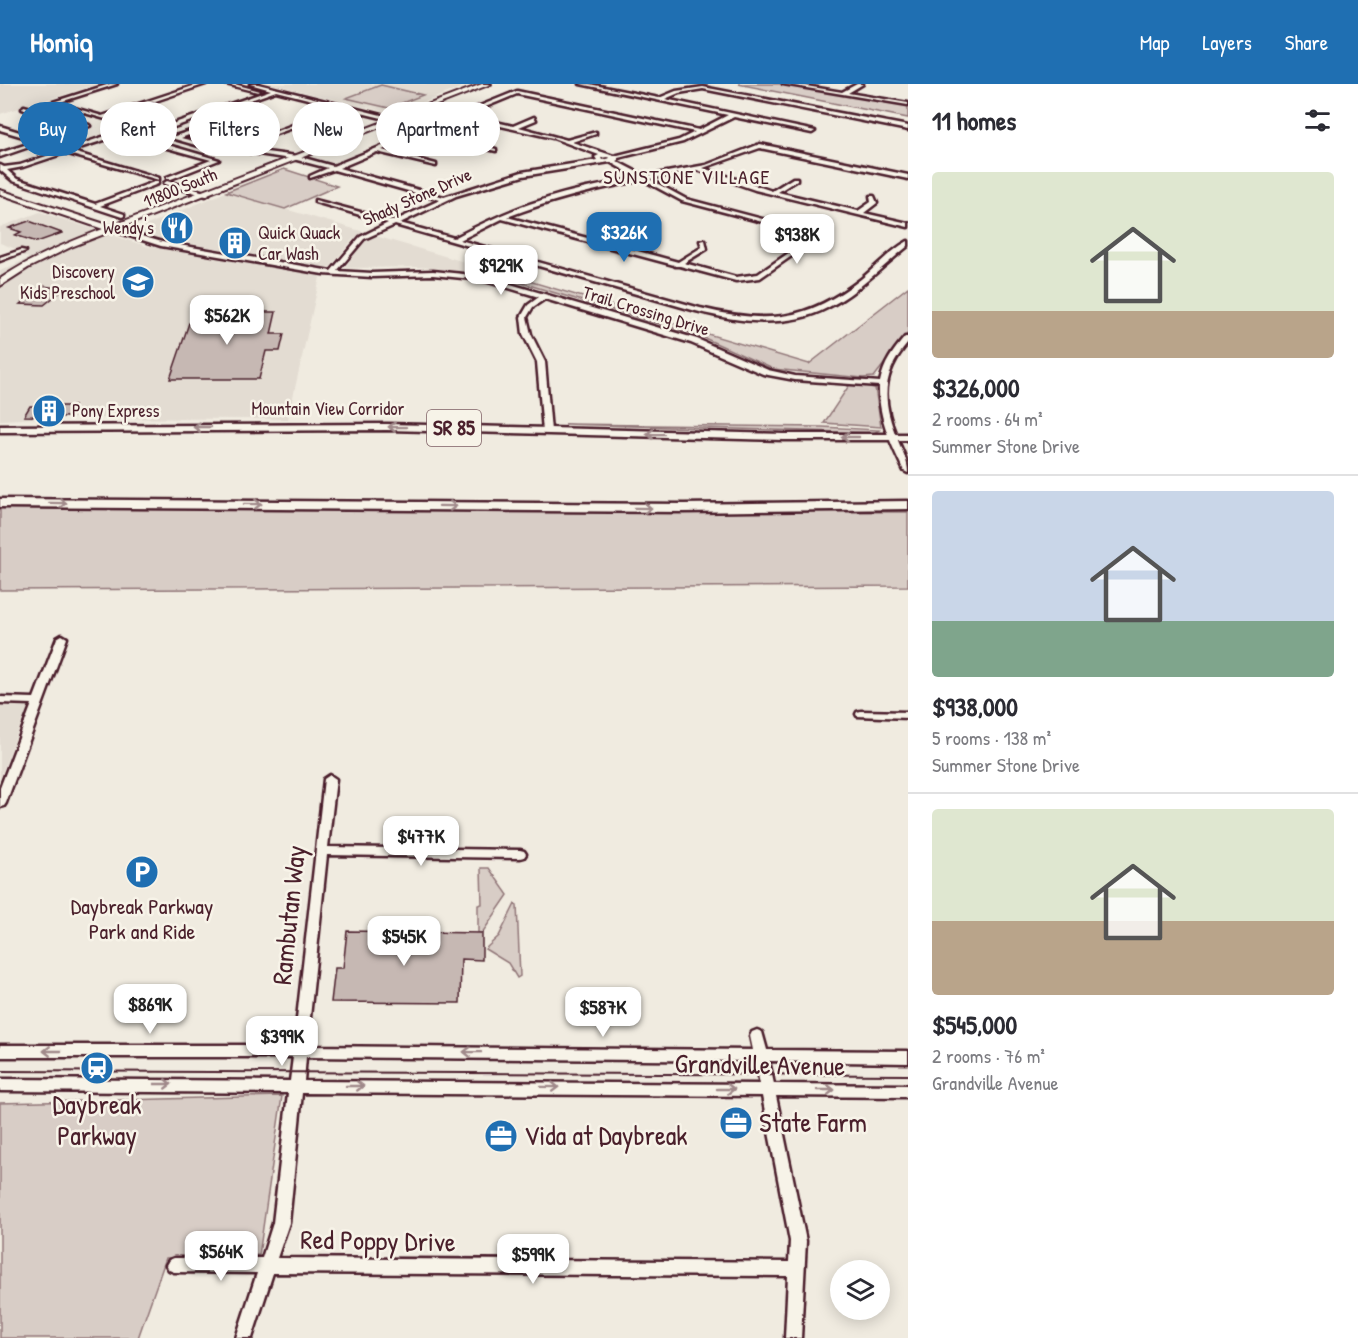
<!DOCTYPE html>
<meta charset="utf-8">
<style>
body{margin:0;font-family:"Patrick Hand",sans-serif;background:#f7f7f7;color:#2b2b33;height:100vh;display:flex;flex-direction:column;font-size:22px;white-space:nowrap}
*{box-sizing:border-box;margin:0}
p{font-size:20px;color:#7c7c81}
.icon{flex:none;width:33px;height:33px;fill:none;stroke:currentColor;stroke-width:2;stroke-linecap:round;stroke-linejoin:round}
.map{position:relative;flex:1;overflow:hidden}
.panel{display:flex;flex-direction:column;background:#fff;width:450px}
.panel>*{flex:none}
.top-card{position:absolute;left:18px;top:18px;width:570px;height:54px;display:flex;gap:12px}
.controls{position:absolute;left:830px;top:1176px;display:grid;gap:12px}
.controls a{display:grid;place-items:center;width:60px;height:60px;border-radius:50%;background:#fff;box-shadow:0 3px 15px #0003;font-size:30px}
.price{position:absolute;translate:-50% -51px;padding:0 14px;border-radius:12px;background:#fff;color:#222;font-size:20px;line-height:39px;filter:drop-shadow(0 2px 3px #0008)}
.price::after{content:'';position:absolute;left:50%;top:36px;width:18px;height:14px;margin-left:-9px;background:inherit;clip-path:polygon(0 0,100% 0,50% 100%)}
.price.active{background:#1f6fb2;color:#fff}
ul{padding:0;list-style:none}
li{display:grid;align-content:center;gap:12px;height:318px;padding:0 24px}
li+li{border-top:2px solid #e1e1e2}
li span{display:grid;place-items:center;height:186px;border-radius:6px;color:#555}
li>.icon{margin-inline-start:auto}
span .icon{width:108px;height:108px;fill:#fffc;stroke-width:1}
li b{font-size:26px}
h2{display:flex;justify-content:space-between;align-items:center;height:72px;padding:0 24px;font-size:26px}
.chip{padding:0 21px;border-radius:27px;background:#fff;box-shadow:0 3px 15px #0003;font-size:21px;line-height:54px}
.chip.active{background:#1f6fb2;color:#fff}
header{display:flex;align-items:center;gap:36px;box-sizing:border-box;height:84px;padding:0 30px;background:#1f6fb2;color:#fff}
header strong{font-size:28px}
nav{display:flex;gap:33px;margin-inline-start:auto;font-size:21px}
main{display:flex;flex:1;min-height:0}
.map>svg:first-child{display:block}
</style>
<header>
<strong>Homiq</strong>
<nav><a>Map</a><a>Layers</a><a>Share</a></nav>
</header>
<main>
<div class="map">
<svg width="908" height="1254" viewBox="0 0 908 1254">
<rect width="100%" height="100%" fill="#f0ebe0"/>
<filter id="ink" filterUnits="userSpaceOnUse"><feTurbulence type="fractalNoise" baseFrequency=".0167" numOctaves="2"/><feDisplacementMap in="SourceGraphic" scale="12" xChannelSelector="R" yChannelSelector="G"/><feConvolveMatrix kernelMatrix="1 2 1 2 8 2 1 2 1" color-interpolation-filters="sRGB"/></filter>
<g filter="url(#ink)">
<path fill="#e3dcd2" d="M 0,0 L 99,0 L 0,30 Z
M 270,0 L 470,0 L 394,30 Z
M 226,108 L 285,125 L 364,148 L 353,155 L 330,183 L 322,184 L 159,154 L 135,146 Z
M 40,128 L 146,162 L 321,189 L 288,335 L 42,334 L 0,336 L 0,187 L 29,174 L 11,168 L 16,165 L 0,159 L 0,143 Z
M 372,151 L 485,184 L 477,189 L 421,183 L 345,184 L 362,159 Z
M 0,622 L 32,622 L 27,634 L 22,637 L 0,694 Z"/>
<path fill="#d8cdc6" stroke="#917678" stroke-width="1.5" d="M 738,0 L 780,0 L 908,20 L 908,34 Z
M 381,1 L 423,11 L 389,24 L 346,14 Z
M 284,85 L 337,102 L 285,125 L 226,108 Z
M 485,184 L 809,280 L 908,203 L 908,249 L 874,293 L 863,294 L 773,285 L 700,252 L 512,196 L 477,189 Z
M 850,300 L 875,304 L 881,343 L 824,339 Z
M 565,340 L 822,343 L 879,346 L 874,349 Z
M 0,423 L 908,428 L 908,502 L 0,506 Z
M 481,784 L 489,784 L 508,811 L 482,849 L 478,849 L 478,821 L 482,820 Z
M 515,820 L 517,821 L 520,892 L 517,894 L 508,879 L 485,865 L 499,852 Z
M 282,1012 L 259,1171 L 166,1174 L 138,1254 L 0,1254 L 0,1019 Z"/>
<path fill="#c6b8b3" stroke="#4a1f2b" stroke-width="1.5" d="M 29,137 L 62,149 L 37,158 L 15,151 L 21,148 L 9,144 Z
M 43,202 L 64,205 L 44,221 L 20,220 Z
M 200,228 L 276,228 L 271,250 L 284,250 L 280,267 L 266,267 L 259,295 L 170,295 L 189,239 L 196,239 Z
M 30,322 L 74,322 L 69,333 L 24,332 Z
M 347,847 L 482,849 L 482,876 L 461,875 L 460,919 L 331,918 L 335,884 L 343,884 Z"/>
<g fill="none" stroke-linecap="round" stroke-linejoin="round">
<g stroke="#4a1f2b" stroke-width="5">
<path id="minor" d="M 110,0 L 117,0 L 57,19 L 102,32 L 199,0 L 206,0 L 108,33 L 154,46 L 271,6 L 250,0 L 258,0 L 397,35 L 394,37 L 345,25 L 240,63 L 240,61 L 340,23 L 276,7 L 160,48 L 175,52 L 212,40 L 212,42 L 181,54 L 201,59 L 233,64 L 231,67 L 199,62 L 50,19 Z
M 226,0 L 234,0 L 260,7 L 258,8 Z
M 580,0 L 589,0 L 659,14 L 676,7 L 703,3 L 908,42 L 908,46 L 703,5 L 679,9 L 665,15 L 815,47 L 812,49 L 734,33 L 683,58 L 618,74 L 618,76 L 616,77 L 645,92 L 706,81 L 760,60 L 908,91 L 908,95 L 760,64 L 703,84 L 772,107 L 793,94 L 797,94 L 797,96 L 778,108 L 858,127 L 871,118 L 870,112 L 874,112 L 877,119 L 864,129 L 908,139 L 908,143 L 755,106 L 697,86 L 649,95 L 686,115 L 812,148 L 819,153 L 760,194 L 736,197 L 680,182 L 675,182 L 674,181 L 502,135 L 460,156 L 700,224 C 767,240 806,238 861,195 C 876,183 891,166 908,157 L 908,162 C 882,183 857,209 827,224 C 787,245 738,238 696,227 L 395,141 L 364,155 L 337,187 L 372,189 L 433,187 L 483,192 L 697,255 L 768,286 L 795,292 L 880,298 C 884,279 893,267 905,253 L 908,253 L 908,259 C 881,290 882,318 897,354 C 902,367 908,376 908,389 L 904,387 C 891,360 878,333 879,302 L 795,296 L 763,290 L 691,259 L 545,215 L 533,223 L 527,233 L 531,250 L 545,278 L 551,347 L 547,349 L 543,347 L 537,278 L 523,250 L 521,233 L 528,221 L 539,213 L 482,196 L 433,191 L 372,193 L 323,190 L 161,162 L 111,146 L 114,144 L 162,158 L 331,187 L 360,153 L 388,139 L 315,118 L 315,116 L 394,137 L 440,116 L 334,86 L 310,94 L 310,92 L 328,84 L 297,76 L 245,68 L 243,65 L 297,72 L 333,82 L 456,32 L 423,24 L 423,22 L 460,30 L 517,7 L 699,46 L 728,31 ZM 517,10 L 695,48 L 679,56 L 614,72 L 572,58 L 596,50 L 596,48 L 567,56 L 519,43 L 536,36 L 534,33 L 513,42 L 466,31 ZM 461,33 L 553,54 L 599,71 L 595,73 L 597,76 L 522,88 L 444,113 L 339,84 L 377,68 L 436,82 L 436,80 L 382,66 L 421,50 L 496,67 L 496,65 L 426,48 ZM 607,73 L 610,74 L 602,76 L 601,74 ZM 610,78 L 638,94 C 605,100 571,106 539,117 C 509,126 481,140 454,154 L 400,139 L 456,112 L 523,92 ZM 643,96 L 682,117 L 808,150 L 812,153 L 758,190 L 736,193 L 684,179 L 707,165 L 705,156 L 700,157 L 702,163 L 678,178 L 597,156 L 626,140 L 628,131 L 624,131 L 621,138 L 591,155 L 507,133 C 551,116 596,105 643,96 Z
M 783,0 L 794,0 L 842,8 L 857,0 L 863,0 L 848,9 L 908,19 L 908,21 Z
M 24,22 L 89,41 L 90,42 L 0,73 L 0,69 L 37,57 L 0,46 L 0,42 L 42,55 L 82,42 L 22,25 Z
M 120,47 L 219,76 L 171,95 L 167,95 L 167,93 L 211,76 L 120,51 L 70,67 L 159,94 L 159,96 L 65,69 L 23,83 L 7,86 L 17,95 L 95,120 L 154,98 L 158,98 L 158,100 L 100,122 L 124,130 L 124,132 L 122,133 L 13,97 L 0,86 L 0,81 L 4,83 L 20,81 Z
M 167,97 L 208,109 L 209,110 L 206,112 L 165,100 L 164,99 Z
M 21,166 L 26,167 L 0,177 L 0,173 Z
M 62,551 L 67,554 L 6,719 L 4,722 L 0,723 L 0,704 L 32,620 L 0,619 L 0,613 L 34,614 L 57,554 Z
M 861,627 L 908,628 L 908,634 L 857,632 L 856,630 L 857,628 Z
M 330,691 L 336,695 L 328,763 L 520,766 L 524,767 L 526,770 L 524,773 L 520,774 L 327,771 L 307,962 L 753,966 L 750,952 L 752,948 L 757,946 L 762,948 L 767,966 L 908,967 L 908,979 L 769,977 L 774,1000 L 908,1001 L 908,1013 L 776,1012 L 806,1157 L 801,1254 L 785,1254 L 788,1192 L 273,1189 L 252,1254 L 236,1254 L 257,1189 L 174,1188 L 169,1186 L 166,1181 L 169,1176 L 174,1174 L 262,1174 L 273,1139 L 288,1009 L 0,1007 L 0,995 L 290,997 L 293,973 L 0,973 L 0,961 L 294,961 L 324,695 ZM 306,973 L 755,977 L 760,1000 L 304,997 ZM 302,1009 L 762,1012 L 790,1157 L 789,1178 L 277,1174 L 289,1139 Z"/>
</g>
<g stroke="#4a1f2b" stroke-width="4">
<path id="major" d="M 482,0 L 491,0 L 71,163 L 28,184 L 0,202 L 0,195 C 32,173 67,159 103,145 L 0,110 L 0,106 L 111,142 Z"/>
</g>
<g stroke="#4a1f2b" stroke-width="5">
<path id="highway" d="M 387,340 L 784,350 L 908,350 L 908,356 L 784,356 L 387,346 L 0,348 L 0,342 Z
M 0,415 L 684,420 L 908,417 L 908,425 L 684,428 L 0,423 Z"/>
</g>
<use href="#minor" fill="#f7f3e8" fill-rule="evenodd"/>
<use href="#major" fill="#f7f3e8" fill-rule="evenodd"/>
<use href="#highway" fill="#f7f3e8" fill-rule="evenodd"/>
<path stroke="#4a1f2b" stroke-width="2" d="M 0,987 L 908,991"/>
</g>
<defs><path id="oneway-shaft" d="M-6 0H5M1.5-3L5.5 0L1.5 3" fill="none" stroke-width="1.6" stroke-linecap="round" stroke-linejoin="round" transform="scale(1.5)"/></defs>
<g stroke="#a0898a">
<use href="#oneway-shaft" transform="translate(202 343) rotate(180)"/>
<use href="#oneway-shaft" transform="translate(397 343) rotate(-179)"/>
<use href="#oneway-shaft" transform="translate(655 350) rotate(-179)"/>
<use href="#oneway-shaft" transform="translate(850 353) rotate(-180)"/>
<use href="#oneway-shaft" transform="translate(58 419) rotate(1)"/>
<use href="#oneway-shaft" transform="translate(253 420) rotate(1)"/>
<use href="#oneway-shaft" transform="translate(448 422) rotate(1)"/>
<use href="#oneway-shaft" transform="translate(643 424) rotate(1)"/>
<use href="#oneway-shaft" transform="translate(52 967) rotate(180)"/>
<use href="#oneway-shaft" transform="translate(472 968) rotate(-179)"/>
<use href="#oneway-shaft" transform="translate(163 1000)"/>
<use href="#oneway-shaft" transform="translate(355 1002)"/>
<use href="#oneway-shaft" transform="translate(550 1003) rotate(1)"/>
<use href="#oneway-shaft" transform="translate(726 1005)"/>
<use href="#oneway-shaft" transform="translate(826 1006)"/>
</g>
</g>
<defs>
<g id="restaurant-disc" transform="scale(1.725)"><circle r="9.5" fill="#1f6fb2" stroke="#f7f3e8"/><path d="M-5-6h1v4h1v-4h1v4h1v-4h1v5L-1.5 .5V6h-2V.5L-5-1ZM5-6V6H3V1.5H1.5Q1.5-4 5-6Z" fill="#fff"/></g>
<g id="building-disc" transform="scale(1.725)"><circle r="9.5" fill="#1f6fb2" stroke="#f7f3e8"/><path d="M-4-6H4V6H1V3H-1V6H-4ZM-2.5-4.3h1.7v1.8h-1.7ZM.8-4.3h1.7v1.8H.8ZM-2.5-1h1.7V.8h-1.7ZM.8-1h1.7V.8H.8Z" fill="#fff"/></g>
<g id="school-disc" transform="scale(1.725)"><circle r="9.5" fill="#1f6fb2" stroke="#f7f3e8"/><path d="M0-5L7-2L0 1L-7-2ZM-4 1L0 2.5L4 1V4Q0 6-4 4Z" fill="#fff"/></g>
<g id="parking-disc" transform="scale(1.725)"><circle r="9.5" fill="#1f6fb2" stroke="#f7f3e8"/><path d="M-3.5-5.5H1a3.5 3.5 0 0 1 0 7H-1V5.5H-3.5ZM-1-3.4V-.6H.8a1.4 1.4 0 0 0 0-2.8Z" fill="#fff"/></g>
<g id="station-disc" transform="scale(1.725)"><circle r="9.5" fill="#1f6fb2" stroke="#f7f3e8"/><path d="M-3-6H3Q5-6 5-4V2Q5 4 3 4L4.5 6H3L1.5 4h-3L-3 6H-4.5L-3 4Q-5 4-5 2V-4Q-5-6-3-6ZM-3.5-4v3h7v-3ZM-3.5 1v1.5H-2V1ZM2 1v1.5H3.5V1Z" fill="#fff"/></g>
<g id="office-disc" transform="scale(1.725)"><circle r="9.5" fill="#1f6fb2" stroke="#f7f3e8"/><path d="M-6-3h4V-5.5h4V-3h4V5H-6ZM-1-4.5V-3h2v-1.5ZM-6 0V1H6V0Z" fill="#fff"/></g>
</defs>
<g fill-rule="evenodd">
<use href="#restaurant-disc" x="177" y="144"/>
<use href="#building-disc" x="235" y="159"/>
<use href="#school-disc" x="138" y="198"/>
<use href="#building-disc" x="49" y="327"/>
<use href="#parking-disc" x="142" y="788"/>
<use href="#station-disc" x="97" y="984"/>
<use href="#office-disc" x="736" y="1039"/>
<use href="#office-disc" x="501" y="1052"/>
</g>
<g text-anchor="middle" stroke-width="5" stroke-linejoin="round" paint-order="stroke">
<g font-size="18" fill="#4a1f2b" stroke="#f7f3e8">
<text transform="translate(180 104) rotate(-22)" y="6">11800 South</text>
<text transform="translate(417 113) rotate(-24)" y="6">Shady Stone Drive</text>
<text transform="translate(646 227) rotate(17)" y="6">Trail Crossing Drive</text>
<text x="328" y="331">Mountain View Corridor</text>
</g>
<g font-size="18" fill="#4a1f2b" stroke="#f7f3e8" text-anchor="end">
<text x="154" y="150">Wendy's</text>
<text x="258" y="155" text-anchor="start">Quick Quack<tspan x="258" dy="21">Car Wash</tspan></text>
<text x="115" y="194">Discovery<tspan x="115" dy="21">Kids Preschool</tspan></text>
<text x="72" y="333" text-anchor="start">Pony Express</text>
</g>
<g font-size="20" letter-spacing="1.5" fill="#4a1f2b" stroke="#f7f3e8">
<text x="687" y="100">SUNSTONE VILLAGE</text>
</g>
<rect fill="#f7f3e8" stroke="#7e5f64" stroke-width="1.5" x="427" y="326" width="54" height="36" rx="4.5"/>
<g font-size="21" font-weight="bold" fill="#4a1f2b">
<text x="454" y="351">SR 85</text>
</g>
<g font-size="22" fill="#4a1f2b" stroke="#f7f3e8">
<text x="142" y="830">Daybreak Parkway<tspan x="142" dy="25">Park and Ride</tspan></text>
</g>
<g font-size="27" fill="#4a1f2b" stroke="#f7f3e8">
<text transform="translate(289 831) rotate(-84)" y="9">Rambutan Way</text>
<text transform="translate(760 981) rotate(1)" y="9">Grandville Avenue</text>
<text transform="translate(378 1157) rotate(1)" y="9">Red Poppy Drive</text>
</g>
<g font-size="27" fill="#4a1f2b" stroke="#f7f3e8" text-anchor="start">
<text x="97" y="1030" text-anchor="middle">Daybreak<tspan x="97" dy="31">Parkway</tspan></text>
<text x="759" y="1048">State Farm</text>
<text x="524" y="1061">Vida at Daybreak</text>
</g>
</g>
</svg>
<div class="controls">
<a><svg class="icon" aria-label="layers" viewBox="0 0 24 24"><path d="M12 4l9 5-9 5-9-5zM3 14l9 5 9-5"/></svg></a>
</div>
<b class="price active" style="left:624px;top:179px">$326K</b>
<b class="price" style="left:797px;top:181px">$938K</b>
<b class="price" style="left:501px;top:212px">$929K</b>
<b class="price" style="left:227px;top:262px">$562K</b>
<b class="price" style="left:421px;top:783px">$477K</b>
<b class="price" style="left:404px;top:883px">$545K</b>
<b class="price" style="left:150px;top:951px">$869K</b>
<b class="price" style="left:603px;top:954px">$587K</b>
<b class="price" style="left:282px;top:983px">$399K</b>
<b class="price" style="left:221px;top:1198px">$564K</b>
<b class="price" style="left:533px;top:1201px">$599K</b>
<div class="top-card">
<a class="chip active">Buy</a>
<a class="chip">Rent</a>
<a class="chip">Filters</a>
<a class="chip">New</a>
<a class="chip">Apartment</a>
</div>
</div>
<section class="panel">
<h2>11 homes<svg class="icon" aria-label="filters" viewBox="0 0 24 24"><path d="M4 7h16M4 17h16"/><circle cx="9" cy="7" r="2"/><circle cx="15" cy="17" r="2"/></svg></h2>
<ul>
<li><span style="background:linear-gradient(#dfe7d0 75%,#b9a48a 0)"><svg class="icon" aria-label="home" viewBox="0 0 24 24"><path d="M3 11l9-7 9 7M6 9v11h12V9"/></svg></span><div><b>$326,000</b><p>2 rooms · 64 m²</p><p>Summer Stone Drive</p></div></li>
<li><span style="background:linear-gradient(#c9d6e8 70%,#7fa58c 0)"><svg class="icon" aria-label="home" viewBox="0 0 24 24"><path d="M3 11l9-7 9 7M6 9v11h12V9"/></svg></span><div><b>$938,000</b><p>5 rooms · 138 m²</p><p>Summer Stone Drive</p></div></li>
<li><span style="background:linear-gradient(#dfe7d0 60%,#b9a48a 0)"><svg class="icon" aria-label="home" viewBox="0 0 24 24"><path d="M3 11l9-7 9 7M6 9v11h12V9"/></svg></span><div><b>$545,000</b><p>2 rooms · 76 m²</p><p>Grandville Avenue</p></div></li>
</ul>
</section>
</main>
